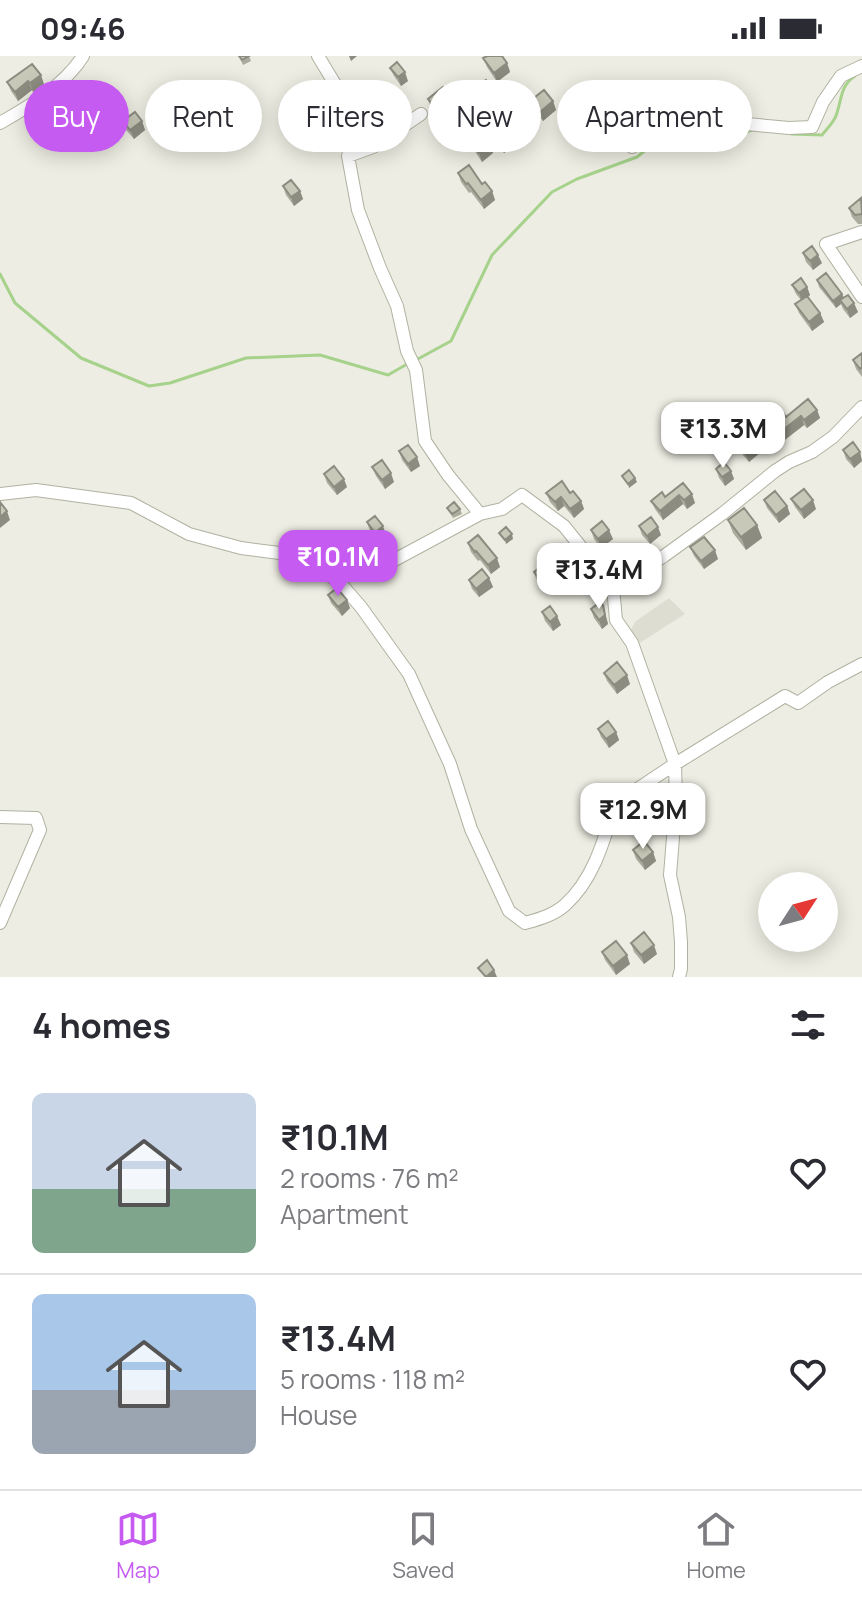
<!DOCTYPE html>
<meta charset="utf-8">
<style>
body{margin:0;font-family:Manrope,sans-serif;background:#f7f7f7;color:#2b2b33;height:100vh;display:flex;flex-direction:column;font-size:30px;white-space:nowrap}
*{box-sizing:border-box;margin:0}
p{font-size:26px;color:#7c7c81}
.icon{flex:none;width:44px;height:44px;fill:none;stroke:currentColor;stroke-width:2;stroke-linecap:round;stroke-linejoin:round}
.map{position:relative;height:921px;overflow:hidden}
.sheet{display:flex;flex-direction:column;background:#fff;flex:1}
.sheet>*{flex:none}
.hud{position:absolute;left:24px;top:24px;width:814px;height:72px;display:flex;gap:16px}
.needle{width:52px;rotate:54deg}
.tools{position:absolute;left:758px;top:816px;display:grid;gap:16px}
.tools a{display:grid;place-items:center;width:80px;height:80px;border-radius:50%;background:#fff;box-shadow:0 4px 20px #0003;font-size:40px}
.price{position:absolute;translate:-50% -68px;padding:0 18px;border-radius:16px;background:#fff;color:#222;font-size:26px;line-height:52px;filter:drop-shadow(0 2px 4px #0008)}
.price::after{content:'';position:absolute;left:50%;top:48px;width:24px;height:18px;margin-left:-12px;background:inherit;clip-path:polygon(0 0,100% 0,50% 100%)}
.price.current{background:#c65bf2;color:#fff}
ul{padding:0;list-style:none}
li{display:flex;align-items:center;gap:24px;height:200px;padding:0 32px}
li+li{border-top:2px solid #e1e1e2}
li span{display:grid;place-items:center;flex:none;width:224px;height:160px;border-radius:12px;color:#555}
li>.icon{margin-inline-start:auto}
span .icon{width:96px;height:96px;fill:#fffc;stroke-width:1}
li b{font-size:34px}
h2{display:flex;justify-content:space-between;align-items:center;height:96px;padding:0 32px;font-size:34px}
.pill{padding:0 28px;border-radius:36px;background:#fff;box-shadow:0 4px 20px #0003;font-size:28px;line-height:72px}
.pill.current{background:#c65bf2;color:#fff}
.status{display:flex;justify-content:space-between;align-items:center;height:56px;padding:0 40px;background:#fff;direction:ltr}
.status svg{height:22px;fill:currentColor}
.tab-bar{display:flex;justify-content:space-around;align-items:center;height:112px;border-top:2px solid #e1e1e2;background:#fff;font-size:22px;color:#7c7c81}
.tab-bar a{display:grid;justify-items:center;gap:4px}
.tab-bar .current{color:#c65bf2}
.map>svg:first-child{display:block}
</style>
<div class="status"><b>09:46</b><svg viewBox="0 0 49 12"><path d="M0 12V9h3v3zM5 12V6h3v6zM10 12V3h3v9zM15 12V0h3v12zM26 1h20v11H26zM47 4h2v5h-2z"/></svg></div>
<div class="map">
<svg width="862" height="921" viewBox="0 0 862 921">
<rect width="100%" height="100%" fill="#edede3"/>
<path fill="#ddddd1" d="M 669,542 L 685,558 L 638,588 L 630,575 L 636,565 Z"/>
<g fill="none" stroke-linecap="round" stroke-linejoin="round">
<path stroke="#a6d28b" stroke-width="3" d="M 791,78 L 822,79 C 827,73 831,69 835,62 C 842,47 839,30 855,20
M 0,218 L 15,247 L 81,302 L 149,330 L 170,327 L 246,302 L 320,299 L 388,319 L 409,307
M 416,304 L 451,285 L 492,199 L 552,136 L 577,123 L 637,101 L 663,80 L 687,68 L 724,83 L 752,74"/>
<g stroke="#b0b2a1" stroke-width="14">
<path id="minor" d="M 318,0 L 373,91 L 421,58
M 0,67 C 30,50 65,29 83,0
M 373,91 L 348,100 L 358,154 L 380,212 L 397,250 L 407,295 L 416,314 L 425,385 L 448,419 L 480,458 L 502,453 L 522,439 L 564,470 L 613,531
M 632,91 L 646,71 L 673,56 L 717,72 L 747,68 L 789,72 L 812,71 L 823,46 L 841,20 L 862,10
M 862,176 L 826,188 L 862,241
M 0,438 L 36,434 L 131,447 L 189,478 L 241,492 L 287,498 L 321,516 L 330,519 L 341,528 L 361,551 L 409,618 L 450,708 L 471,773 L 509,855 L 525,867 C 539,863 554,859 565,849 C 594,823 604,784 615,748 L 675,708 L 785,640 L 798,647 L 828,626 L 862,608
M 299,503 L 387,508 L 480,458
M 0,761 L 36,762 L 40,774 L 0,867
M 679,921 L 681,913 L 681,886 L 679,861 L 670,819 L 676,744 L 675,708 L 632,587 L 616,564 L 613,531 L 664,500 L 722,458 L 775,415 L 789,406 L 812,396 L 833,381 L 862,351"/>
</g>
<use href="#minor" stroke="#fff" stroke-width="12"/>
</g>
<path fill="#acac9e" d="M 239,0 L 249,0 L 251,5 L 243,9 Z
M 483,2 L 507,7 L 510,16 L 497,26 L 487,11 Z
M 390,12 L 408,25 L 401,30 L 394,20 Z
M 7,26 L 44,28 L 33,36 L 32,34 L 18,45 L 11,35 Z
M 472,35 L 499,46 L 476,62 L 477,65 L 468,71 L 460,59 L 457,50 L 474,39 Z
M 188,39 L 214,50 L 202,60 L 191,48 Z
M 428,43 L 457,53 L 442,65 L 431,52 Z
M 530,45 L 553,45 L 556,54 L 543,65 L 534,54 Z
M 123,65 L 142,65 L 145,74 L 134,83 L 126,74 Z
M 53,67 L 73,68 L 76,76 L 64,86 L 56,76 Z
M 493,79 L 511,80 L 514,89 L 504,97 L 496,87 Z
M 490,88 L 493,97 L 482,106 L 476,97 L 473,89 Z
M 458,117 L 482,128 L 492,135 L 495,144 L 484,153 L 471,136 L 469,137 L 461,126 Z
M 283,130 L 300,135 L 303,143 L 294,150 L 286,139 Z
M 862,143 L 862,168 L 858,168 L 852,161 L 849,152 Z
M 803,197 L 822,207 L 813,214 L 806,206 Z
M 817,224 L 842,238 L 844,242 L 858,256 L 850,262 L 843,253 L 841,248 L 836,252 L 819,231 Z
M 792,229 L 807,231 L 810,239 L 808,241 L 820,257 L 824,266 L 812,275 L 799,257 L 795,248 L 801,244 L 796,238 Z
M 862,297 L 862,321 L 856,313 L 853,304 Z
M 817,354 L 820,362 L 807,372 L 804,369 L 782,386 L 772,373 L 769,364 Z
M 740,390 L 762,395 L 749,406 L 743,399 Z
M 843,394 L 860,396 L 862,405 L 854,412 L 846,403 Z
M 399,395 L 420,410 L 411,416 L 402,404 Z
M 372,411 L 394,426 L 385,433 L 376,420 Z
M 716,413 L 731,415 L 734,423 L 725,430 L 719,422 Z
M 324,418 L 347,431 L 337,439 L 327,427 Z
M 683,427 L 695,447 L 687,453 L 683,448 L 663,464 L 655,453 L 651,445 L 665,441 Z
M 546,437 L 570,437 L 581,445 L 584,453 L 574,462 L 564,450 L 558,455 L 550,446 Z
M 791,443 L 816,453 L 804,463 L 795,451 Z
M 764,444 L 787,450 L 790,458 L 779,467 L 767,452 Z
M 447,452 L 460,453 L 462,458 L 453,462 Z
M 728,464 L 757,469 L 762,482 L 746,494 L 733,477 Z
M 367,466 L 386,479 L 378,486 L 370,475 Z
M 639,470 L 661,479 L 650,488 L 642,479 Z
M 591,474 L 613,483 L 601,492 L 594,483 Z
M 468,487 L 500,511 L 491,518 L 480,504 L 478,505 L 471,496 Z
M 690,491 L 718,503 L 704,513 L 694,500 Z
M 571,504 L 584,505 L 588,514 L 580,520 L 574,512 Z
M 534,516 L 549,518 L 553,526 L 544,533 L 537,525 Z
M 489,522 L 493,531 L 479,541 L 472,533 L 469,524 Z
M 328,539 L 350,552 L 342,560 L 331,547 Z
M 603,549 L 608,568 L 602,573 L 594,562 L 591,553 Z
M 542,556 L 561,569 L 553,575 L 545,565 Z
M 604,617 L 630,628 L 617,638 L 607,625 Z
M 598,673 L 616,676 L 619,684 L 609,692 L 601,681 Z
M 633,794 L 653,796 L 656,805 L 645,814 L 636,803 Z
M 631,887 L 657,898 L 644,908 L 634,896 Z
M 602,896 L 630,908 L 616,919 L 605,904 Z"/>
<path fill="#8c8c81" d="M 349,0 L 357,0 L 351,5 Z
M 507,7 L 510,16 L 497,26 L 494,17 Z
M 405,16 L 408,25 L 401,30 L 398,21 Z
M 41,19 L 44,28 L 33,36 L 30,27 Z
M 28,25 L 32,34 L 18,45 L 15,36 Z
M 496,38 L 499,46 L 476,62 L 477,65 L 468,71 L 465,62 L 472,54 Z
M 210,42 L 214,50 L 202,60 L 199,52 Z
M 454,44 L 457,53 L 442,65 L 438,56 Z
M 553,45 L 556,54 L 543,65 L 540,56 Z
M 142,65 L 145,74 L 134,83 L 130,74 Z
M 73,68 L 76,76 L 64,86 L 60,78 Z
M 511,80 L 514,89 L 504,97 L 501,88 Z
M 490,88 L 493,97 L 482,106 L 479,97 Z
M 300,135 L 303,143 L 294,150 L 291,141 Z
M 492,135 L 495,144 L 484,153 L 481,144 Z
M 818,199 L 822,207 L 813,214 L 810,205 Z
M 807,231 L 810,239 L 802,246 L 799,237 Z
M 842,238 L 845,245 L 840,244 L 841,248 L 836,252 L 833,245 Z
M 854,247 L 858,256 L 850,262 L 847,253 Z
M 820,257 L 824,266 L 812,275 L 809,266 Z
M 817,354 L 820,362 L 807,372 L 804,364 Z
M 801,360 L 804,369 L 782,386 L 779,377 Z
M 759,387 L 762,395 L 749,406 L 745,397 Z
M 860,396 L 862,405 L 854,412 L 850,403 Z
M 417,401 L 420,410 L 411,416 L 408,408 Z
M 731,415 L 734,423 L 725,430 L 722,421 Z
M 391,417 L 394,426 L 385,433 L 382,424 Z
M 635,422 L 637,426 L 629,432 L 628,428 Z
M 344,423 L 347,431 L 337,439 L 334,431 Z
M 692,438 L 695,447 L 687,453 L 684,444 Z
M 679,439 L 683,448 L 663,464 L 660,455 Z
M 561,441 L 564,450 L 558,455 L 555,446 Z
M 813,444 L 816,453 L 804,463 L 801,454 Z
M 581,445 L 584,453 L 574,462 L 570,453 Z
M 787,450 L 790,458 L 779,467 L 776,459 Z
M 7,455 L 10,464 L 0,472 L 0,461 Z
M 757,469 L 762,482 L 746,494 L 741,481 Z
M 383,470 L 386,479 L 378,486 L 375,477 Z
M 658,471 L 661,479 L 650,488 L 647,480 Z
M 609,474 L 613,483 L 601,492 L 598,483 Z
M 512,478 L 513,483 L 506,488 L 505,484 Z
M 715,494 L 718,503 L 704,513 L 701,505 Z
M 497,502 L 500,511 L 491,518 L 488,509 Z
M 584,505 L 588,514 L 580,520 L 577,511 Z
M 549,518 L 553,526 L 544,533 L 541,525 Z
M 489,522 L 493,531 L 479,541 L 476,533 Z
M 347,544 L 350,552 L 342,560 L 338,551 Z
M 603,549 L 608,568 L 602,573 L 599,564 Z
M 557,560 L 561,569 L 553,575 L 550,566 Z
M 627,619 L 630,628 L 617,638 L 614,629 Z
M 616,676 L 619,684 L 609,692 L 606,683 Z
M 653,796 L 656,805 L 645,814 L 642,805 Z
M 654,889 L 657,898 L 644,908 L 641,899 Z
M 627,899 L 630,908 L 616,919 L 613,910 Z
M 494,914 L 497,921 L 486,921 Z"/>
<path fill="#c8c8b8" stroke="#8c8c81" stroke-width="2" d="M 239,0 L 249,0 L 242,4 Z
M 487,0 L 502,0 L 507,7 L 494,17 L 483,2 Z
M 397,6 L 405,16 L 398,21 L 390,12 Z
M 32,8 L 41,19 L 30,27 L 28,25 L 15,36 L 7,26 Z
M 486,24 L 496,38 L 472,54 L 473,56 L 465,62 L 457,50 L 475,39 L 472,35 Z
M 199,29 L 210,42 L 199,52 L 188,39 Z
M 443,31 L 454,44 L 438,56 L 428,43 Z
M 544,34 L 553,45 L 540,56 L 530,45 Z
M 135,56 L 142,65 L 130,74 L 123,65 Z
M 66,57 L 73,68 L 60,78 L 53,67 Z
M 503,70 L 511,80 L 501,88 L 493,79 Z
M 484,80 L 490,88 L 479,97 L 473,89 Z
M 469,109 L 482,128 L 485,126 L 492,135 L 481,144 L 468,127 L 466,128 L 458,117 Z
M 291,124 L 300,135 L 291,141 L 283,130 Z
M 861,142 L 862,158 L 855,159 L 849,152 Z
M 812,190 L 818,199 L 810,205 L 803,197 Z
M 826,217 L 842,238 L 833,245 L 817,224 Z
M 801,222 L 807,231 L 799,237 L 792,229 Z
M 848,239 L 854,247 L 847,253 L 840,244 Z
M 807,240 L 820,257 L 809,266 L 795,248 Z
M 862,297 L 862,311 L 860,313 L 853,304 Z
M 808,343 L 817,354 L 804,364 L 801,360 L 779,377 L 769,364 L 781,354 L 786,361 Z
M 753,379 L 759,387 L 745,397 L 740,390 Z
M 853,386 L 860,396 L 850,403 L 843,394 Z
M 408,389 L 417,401 L 408,408 L 399,395 Z
M 382,404 L 391,417 L 382,424 L 372,411 Z
M 724,406 L 731,415 L 722,421 L 716,413 Z
M 334,410 L 344,423 L 334,431 L 324,418 Z
M 629,414 L 635,422 L 628,428 L 622,420 Z
M 562,425 L 570,437 L 573,435 L 581,445 L 570,453 L 561,441 L 555,446 L 546,437 Z
M 683,427 L 692,438 L 684,444 L 679,439 L 660,455 L 651,445 L 662,436 L 665,441 Z
M 804,433 L 813,444 L 801,454 L 791,443 Z
M 775,435 L 787,450 L 776,459 L 764,444 Z
M 0,446 L 7,455 L 0,461 Z
M 454,446 L 460,453 L 452,458 L 447,452 Z
M 744,452 L 757,469 L 741,481 L 728,464 Z
M 375,460 L 383,470 L 375,477 L 367,466 Z
M 651,461 L 658,471 L 647,480 L 639,470 Z
M 602,465 L 609,474 L 598,483 L 591,474 Z
M 506,471 L 512,478 L 505,484 L 499,477 Z
M 478,479 L 497,502 L 488,509 L 476,495 L 475,496 L 468,487 Z
M 704,481 L 715,494 L 701,505 L 690,491 Z
M 578,497 L 584,505 L 577,511 L 571,504 Z
M 543,509 L 549,518 L 541,525 L 534,516 Z
M 482,513 L 489,522 L 476,533 L 469,524 Z
M 337,532 L 347,544 L 338,551 L 328,539 Z
M 600,546 L 603,549 L 605,559 L 599,564 L 591,553 Z
M 550,550 L 557,560 L 550,566 L 542,556 Z
M 617,606 L 627,619 L 614,629 L 604,617 Z
M 608,665 L 616,676 L 606,683 L 598,673 Z
M 644,785 L 653,796 L 642,805 L 633,794 Z
M 644,876 L 654,889 L 641,899 L 631,887 Z
M 616,885 L 627,899 L 613,910 L 602,896 Z
M 487,904 L 494,914 L 486,921 L 478,912 Z"/>
</svg>
<div class="tools">
<a><svg class="needle" viewBox="-14 -14 28 28"><path d="M0-13l5 13h-10z" fill="#e53935"/><path d="M0 13l5-13h-10z" fill="#7c7c81"/></svg></a>
</div>
<b class="price" style="left:723px;top:414px">₹13.3M</b>
<b class="price current" style="left:338px;top:542px">₹10.1M</b>
<b class="price" style="left:599px;top:555px">₹13.4M</b>
<b class="price" style="left:643px;top:795px">₹12.9M</b>
<div class="hud">
<a class="pill current">Buy</a>
<a class="pill">Rent</a>
<a class="pill">Filters</a>
<a class="pill">New</a>
<a class="pill">Apartment</a>
</div>
</div>
<section class="sheet">
<h2>4 homes<svg class="icon" aria-label="filters" viewBox="0 0 24 24"><path d="M4 7h16M4 17h16"/><circle cx="9" cy="7" r="2"/><circle cx="15" cy="17" r="2"/></svg></h2>
<ul>
<li><span style="background:linear-gradient(#c9d6e8 60%,#7fa58c 0)"><svg class="icon" aria-label="home" viewBox="0 0 24 24"><path d="M3 11l9-7 9 7M6 9v11h12V9"/></svg></span><div><b>₹10.1M</b><p>2 rooms · 76 m²</p><p>Apartment</p></div><svg class="icon" aria-label="heart" viewBox="0 0 24 24"><path d="M12 20l-8-8c-3-5 5-10 8-4 3-6 11-1 8 4z"/></svg></li>
<li><span style="background:linear-gradient(#a9c7e8 60%,#9aa5b1 0)"><svg class="icon" aria-label="home" viewBox="0 0 24 24"><path d="M3 11l9-7 9 7M6 9v11h12V9"/></svg></span><div><b>₹13.4M</b><p>5 rooms · 118 m²</p><p>House</p></div><svg class="icon" aria-label="heart" viewBox="0 0 24 24"><path d="M12 20l-8-8c-3-5 5-10 8-4 3-6 11-1 8 4z"/></svg></li>
</ul>
</section>
<nav class="tab-bar">
<a class="current"><svg class="icon" aria-label="map" viewBox="0 0 24 24"><path d="M3 6l6-2 6 2 6-2v14l-6 2-6-2-6 2zM9 4v14M15 6v14"/></svg>Map</a>
<a><svg class="icon" aria-label="saved" viewBox="0 0 24 24"><path d="M7 4h10v16l-5-4-5 4z"/></svg>Saved</a>
<a><svg class="icon" aria-label="home" viewBox="0 0 24 24"><path d="M3 11l9-7 9 7M6 9v11h12V9"/></svg>Home</a>
</nav>
